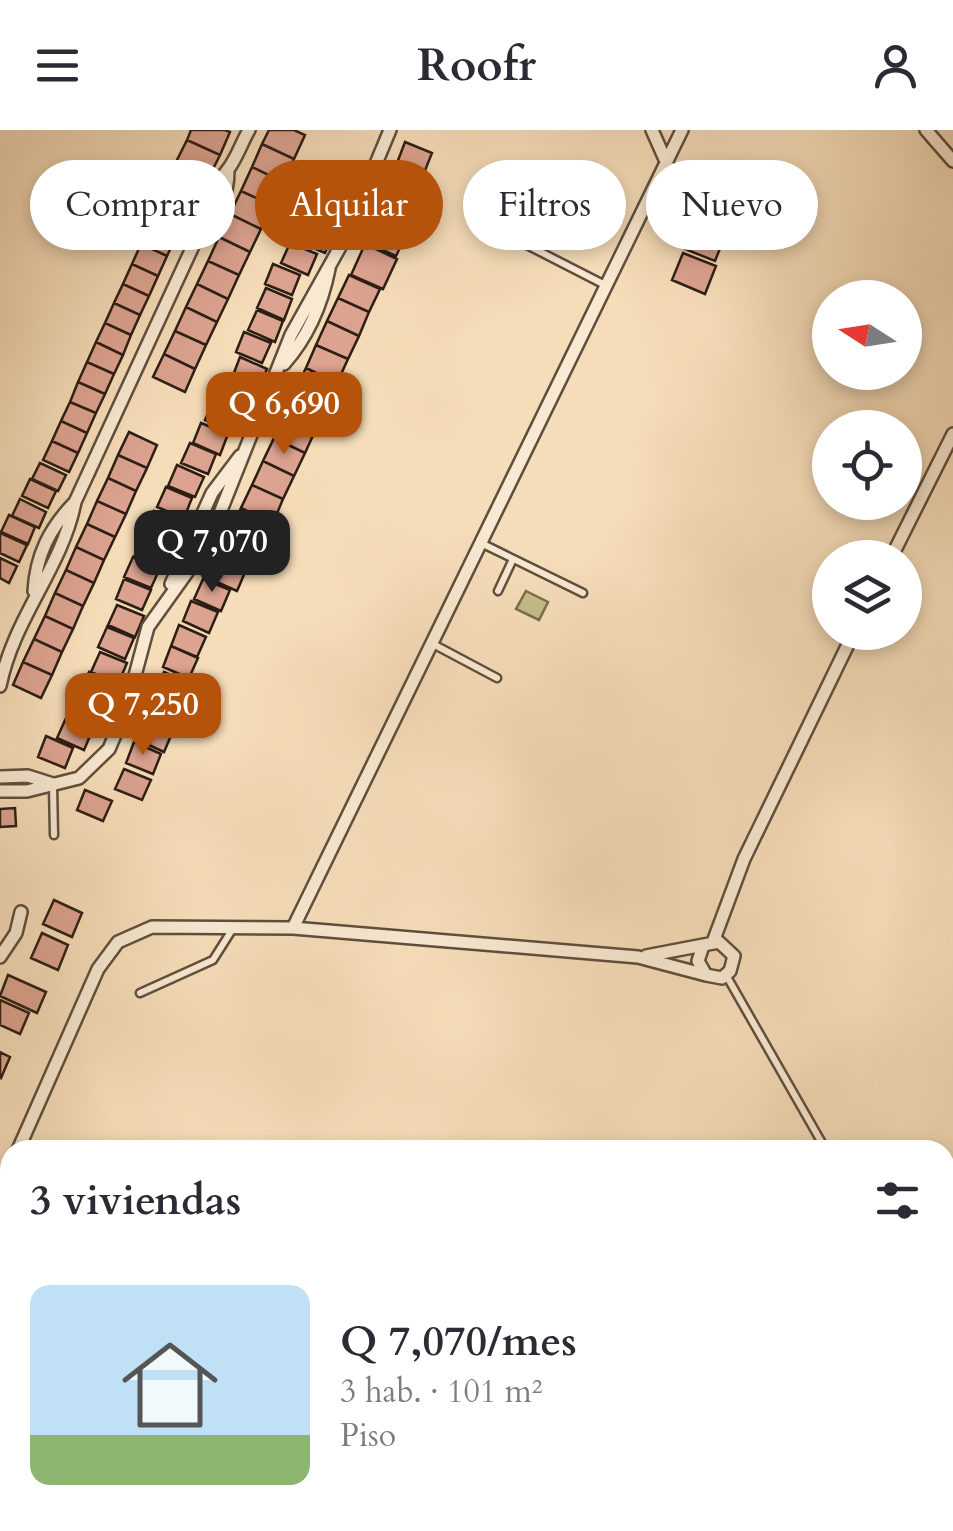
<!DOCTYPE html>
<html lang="es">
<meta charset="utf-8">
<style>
body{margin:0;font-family:Cardo,serif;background:#f7f7f7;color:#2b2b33;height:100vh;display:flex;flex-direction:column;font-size:38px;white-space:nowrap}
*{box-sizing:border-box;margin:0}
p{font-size:32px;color:#7c7c81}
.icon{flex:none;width:55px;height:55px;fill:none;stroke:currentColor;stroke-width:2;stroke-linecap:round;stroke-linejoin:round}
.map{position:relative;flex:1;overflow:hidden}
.drawer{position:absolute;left:0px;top:1010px;width:955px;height:392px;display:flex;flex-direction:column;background:#fff;border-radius:30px 30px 0 0;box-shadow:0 5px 15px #0003}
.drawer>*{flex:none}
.banner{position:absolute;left:30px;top:30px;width:895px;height:90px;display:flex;gap:20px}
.needle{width:65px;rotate:282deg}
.tools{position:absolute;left:812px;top:150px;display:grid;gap:20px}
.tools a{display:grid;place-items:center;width:110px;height:110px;border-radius:50%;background:#fff;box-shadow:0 5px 15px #0003;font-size:50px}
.price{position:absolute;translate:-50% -85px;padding:0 22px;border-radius:20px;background:#b45309;color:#fff;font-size:32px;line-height:65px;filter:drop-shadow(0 2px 5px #0008)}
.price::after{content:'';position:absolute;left:50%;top:60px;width:30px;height:22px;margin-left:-15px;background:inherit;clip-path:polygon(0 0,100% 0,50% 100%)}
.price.active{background:#222;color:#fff}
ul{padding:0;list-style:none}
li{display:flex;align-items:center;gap:30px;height:250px;padding:0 30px}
li span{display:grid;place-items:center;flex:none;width:280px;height:200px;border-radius:20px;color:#555}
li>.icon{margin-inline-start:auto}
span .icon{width:120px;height:120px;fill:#fffc;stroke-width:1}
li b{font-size:42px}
h2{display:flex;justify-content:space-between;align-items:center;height:120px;padding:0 30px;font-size:42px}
.tag{padding:0 35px;border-radius:45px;background:#fff;box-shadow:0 5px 15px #0003;font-size:35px;line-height:90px}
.tag.active{background:#b45309;color:#fff}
header{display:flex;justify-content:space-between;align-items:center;height:130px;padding:0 30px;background:#fff;font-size:45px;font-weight:700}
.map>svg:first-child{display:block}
</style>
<header><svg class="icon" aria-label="menu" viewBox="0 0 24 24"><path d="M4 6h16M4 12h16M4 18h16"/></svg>Roofr<svg class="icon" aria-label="person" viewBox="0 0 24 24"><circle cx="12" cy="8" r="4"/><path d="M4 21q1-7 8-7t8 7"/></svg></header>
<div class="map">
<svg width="953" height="1401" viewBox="0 0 953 1401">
<rect width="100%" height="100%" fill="#f6ddb9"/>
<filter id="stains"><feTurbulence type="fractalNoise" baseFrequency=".002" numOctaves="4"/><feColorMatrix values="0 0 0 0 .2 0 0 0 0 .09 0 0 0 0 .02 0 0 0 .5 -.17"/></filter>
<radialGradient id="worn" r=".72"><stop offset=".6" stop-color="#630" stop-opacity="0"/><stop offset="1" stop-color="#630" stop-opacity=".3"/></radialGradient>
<path fill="#c4bf8a" stroke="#786e4f" stroke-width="2.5" d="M 526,461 L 548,472 L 539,490 L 516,479 Z"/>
<path fill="#dca390" stroke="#2d1e14" stroke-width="2.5" d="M 191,0 L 225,0 L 230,2 L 220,25 L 187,10 Z
M 269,0 L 294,0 L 305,5 L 294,29 L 262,14 Z
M 187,10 L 220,25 L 209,47 L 176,32 Z
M 405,12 L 432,23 L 424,43 L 397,33 Z
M 262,14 L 294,29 L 283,52 L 252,37 Z
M 174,33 L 200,46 L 192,65 L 165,53 Z
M 252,37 L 283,52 L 272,75 L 241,61 Z
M 393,37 L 420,48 L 412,68 L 385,58 Z
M 313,42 L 340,53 L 331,74 L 305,62 Z
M 165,53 L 192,65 L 183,84 L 157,72 Z
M 386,59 L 417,74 L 405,101 L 374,87 Z
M 241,61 L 272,75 L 261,99 L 230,84 Z
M 316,69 L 343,80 L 334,101 L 307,89 Z
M 159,75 L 185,87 L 176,107 L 150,95 Z
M 230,84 L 261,99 L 250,122 L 219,107 Z
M 376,89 L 407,103 L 396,126 L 365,112 Z
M 307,92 L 334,103 L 325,123 L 298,112 Z
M 695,94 L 725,106 L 715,131 L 685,119 Z
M 150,95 L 176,107 L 167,126 L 141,114 Z
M 219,107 L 250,122 L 239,145 L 208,131 Z
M 290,113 L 317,124 L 308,145 L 281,133 Z
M 141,114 L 167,126 L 158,146 L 132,134 Z
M 365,114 L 397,129 L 383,159 L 351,145 Z
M 683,123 L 716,136 L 705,164 L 672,150 Z
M 208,131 L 239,145 L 228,169 L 197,154 Z
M 132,134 L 158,146 L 149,166 L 123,154 Z
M 273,134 L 300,145 L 292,165 L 265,154 Z
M 349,145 L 380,159 L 369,182 L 338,168 Z
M 123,154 L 149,166 L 140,185 L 114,173 Z
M 197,154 L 228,169 L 217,192 L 186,177 Z
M 266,158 L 292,169 L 284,190 L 257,178 Z
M 338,168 L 369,182 L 359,206 L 327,191 Z
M 114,173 L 140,185 L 131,205 L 105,193 Z
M 186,177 L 217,192 L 206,215 L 175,201 Z
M 257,180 L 283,191 L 275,212 L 248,200 Z
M 327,191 L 359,206 L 348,229 L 316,215 Z
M 105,193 L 131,205 L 123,225 L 96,212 Z
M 175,201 L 206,215 L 195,239 L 164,224 Z
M 244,202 L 271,213 L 262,233 L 236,222 Z
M 96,212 L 123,225 L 114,244 L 87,232 Z
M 316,215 L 348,229 L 337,253 L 306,238 Z
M 164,224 L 195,239 L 185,262 L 153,247 Z
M 240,227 L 267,239 L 258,259 L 232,248 Z
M 87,232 L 114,244 L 105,264 L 78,252 Z
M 306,238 L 337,253 L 326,276 L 295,261 Z
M 229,250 L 256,262 L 247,282 L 220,271 Z
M 78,252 L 105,264 L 96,283 L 70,272 Z
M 295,261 L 326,276 L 316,299 L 284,285 Z
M 214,269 L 241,280 L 232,301 L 205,290 Z
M 70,272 L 96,283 L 87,303 L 61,291 Z
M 284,285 L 316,299 L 305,323 L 274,308 Z
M 61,291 L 87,303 L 78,323 L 52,311 Z
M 201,293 L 228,304 L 220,325 L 193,313 Z
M 129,302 L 157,315 L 147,338 L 118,325 Z
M 274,308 L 305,323 L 294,346 L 263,331 Z
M 52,311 L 78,323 L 69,342 L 43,330 Z
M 190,313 L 216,324 L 208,344 L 181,333 Z
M 118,325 L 147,338 L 136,361 L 108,348 Z
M 263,331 L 294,346 L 283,369 L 252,355 Z
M 40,333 L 66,345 L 58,361 L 32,349 Z
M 177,335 L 204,347 L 195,367 L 168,356 Z
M 108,348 L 136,361 L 126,384 L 97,371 Z
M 30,349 L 56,361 L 48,378 L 22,366 Z
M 252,355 L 283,369 L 273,393 L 241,378 Z
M 166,357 L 192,368 L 184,388 L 157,377 Z
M 20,369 L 46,382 L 39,398 L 12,386 Z
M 97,371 L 126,384 L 115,407 L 87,394 Z
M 241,378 L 273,393 L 262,416 L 230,402 Z
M 154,381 L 180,392 L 172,413 L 145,401 Z
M 9,385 L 35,397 L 28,414 L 1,402 Z
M 87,394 L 115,407 L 104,430 L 76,417 Z
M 230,402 L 262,416 L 251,440 L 220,425 Z
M 0,403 L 27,415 L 19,432 L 0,423 Z
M 144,404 L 170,416 L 162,436 L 135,425 Z
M 76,417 L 104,430 L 94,453 L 66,440 Z
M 133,427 L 160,438 L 151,458 L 124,447 Z
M 0,428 L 17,436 L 9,453 L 0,448 Z
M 219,429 L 246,440 L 237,461 L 210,449 Z
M 66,440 L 94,453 L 83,476 L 55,463 Z
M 124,449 L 151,460 L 142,480 L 116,469 Z
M 203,449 L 230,460 L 221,481 L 194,469 Z
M 55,463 L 83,476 L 73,499 L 45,486 Z
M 191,471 L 218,482 L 209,503 L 183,491 Z
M 117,475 L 144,486 L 135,507 L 108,495 Z
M 45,486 L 73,499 L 62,522 L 34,509 Z
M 179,495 L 206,507 L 197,527 L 171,516 Z
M 107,497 L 134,508 L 125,529 L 98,517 Z
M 34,509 L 62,522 L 52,545 L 23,532 Z
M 171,516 L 198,528 L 189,548 L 163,537 Z
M 100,522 L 127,533 L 118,554 L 91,542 Z
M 23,532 L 52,545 L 41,568 L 13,555 Z
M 89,542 L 116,554 L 107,574 L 80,563 Z
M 164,542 L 190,553 L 182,574 L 155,562 Z
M 157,566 L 184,578 L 175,598 L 148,587 Z
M 78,567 L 105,578 L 96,599 L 69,587 Z
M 66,588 L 93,599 L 84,620 L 57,608 Z
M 146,590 L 173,601 L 164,622 L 138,610 Z
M 46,606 L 73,618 L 65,638 L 38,627 Z
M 134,612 L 161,624 L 153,644 L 126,633 Z
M 124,639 L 151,650 L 142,670 L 115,659 Z
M 85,660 L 112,671 L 103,691 L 77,680 Z
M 15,678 L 16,696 L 0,697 L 0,679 Z
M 54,770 L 82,783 L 72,807 L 43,794 Z
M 42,803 L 68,815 L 58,840 L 31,828 Z
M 8,845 L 46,862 L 37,883 L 0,866 Z
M 0,870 L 29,883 L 20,904 L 0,895 Z
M 0,922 L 10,927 L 1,948 L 0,947 Z
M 10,1218 L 10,1258 L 0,1254 L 0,1239 Z"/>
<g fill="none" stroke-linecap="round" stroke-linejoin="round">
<g stroke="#5f4e3d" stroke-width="11">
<path id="service" d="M 521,112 L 607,156
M 483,414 L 583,463
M 498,461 L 513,429
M 433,514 L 497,548
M 53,656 L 54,705
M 726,845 L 826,1020
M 140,863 L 213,830 L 232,800
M 0,1323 L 10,1322"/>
</g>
<g stroke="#5f4e3d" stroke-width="16">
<path id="minor" d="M 652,0 L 668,36
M 926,0 L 953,31
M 199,103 C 197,62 209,66 229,38 C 237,27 242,12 249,0
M 284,234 C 308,207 322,174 329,139
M 891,428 L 953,304
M 171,454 L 212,363 L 240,326
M 34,461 C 36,426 49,399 74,373
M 0,556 C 14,487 62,438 75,372 L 199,103 C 219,86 228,67 228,40
M 0,647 L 28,646 L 53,654
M 0,661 L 27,661 L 79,648 L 109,619 L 126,579 L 148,497 L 208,413 L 291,205 L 345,108 L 390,0
M 293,798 L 682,0
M 713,812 L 744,729 L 854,502
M 646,826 L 719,812 L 734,826 L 730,841 L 722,848 L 706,845 L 698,831 L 702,819
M 0,827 L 16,803 L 21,782
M 18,1020 L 98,839 L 118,812 L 152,797 L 293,798 L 638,827 L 706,845
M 0,1059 L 10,1037
M 945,1327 L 953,1325
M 552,1401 L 557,1392"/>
</g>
<path stroke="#2d1e14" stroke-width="2.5" stroke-dasharray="8 5" stroke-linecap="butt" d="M 489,1401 L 496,1392"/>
<use href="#service" stroke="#f9e9d2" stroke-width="6"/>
<use href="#minor" stroke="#f9e9d2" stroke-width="11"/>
</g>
<rect width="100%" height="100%" filter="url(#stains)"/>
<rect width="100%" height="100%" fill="url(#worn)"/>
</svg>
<div class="tools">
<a><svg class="needle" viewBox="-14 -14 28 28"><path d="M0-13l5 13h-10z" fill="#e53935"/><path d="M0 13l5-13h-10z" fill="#7c7c81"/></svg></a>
<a><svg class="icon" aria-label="locate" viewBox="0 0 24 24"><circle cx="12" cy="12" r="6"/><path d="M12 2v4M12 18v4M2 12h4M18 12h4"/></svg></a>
<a><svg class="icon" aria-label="layers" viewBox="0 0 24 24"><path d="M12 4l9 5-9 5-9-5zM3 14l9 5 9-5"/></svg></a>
</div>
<b class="price" style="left:284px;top:327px">Q 6,690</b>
<b class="price active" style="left:212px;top:465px">Q 7,070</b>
<b class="price" style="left:143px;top:628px">Q 7,250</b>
<div class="banner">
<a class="tag">Comprar</a>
<a class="tag active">Alquilar</a>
<a class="tag">Filtros</a>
<a class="tag">Nuevo</a>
</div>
<section class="drawer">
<h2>3 viviendas<svg class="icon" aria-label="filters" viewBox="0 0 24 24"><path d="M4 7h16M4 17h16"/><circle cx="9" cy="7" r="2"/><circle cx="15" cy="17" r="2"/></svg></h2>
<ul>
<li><span style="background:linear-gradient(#bfe0f5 75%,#8fb573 0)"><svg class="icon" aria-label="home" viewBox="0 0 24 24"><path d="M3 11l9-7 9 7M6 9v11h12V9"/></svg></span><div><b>Q 7,070/mes</b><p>3 hab. · 101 m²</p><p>Piso</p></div></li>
</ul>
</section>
</div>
